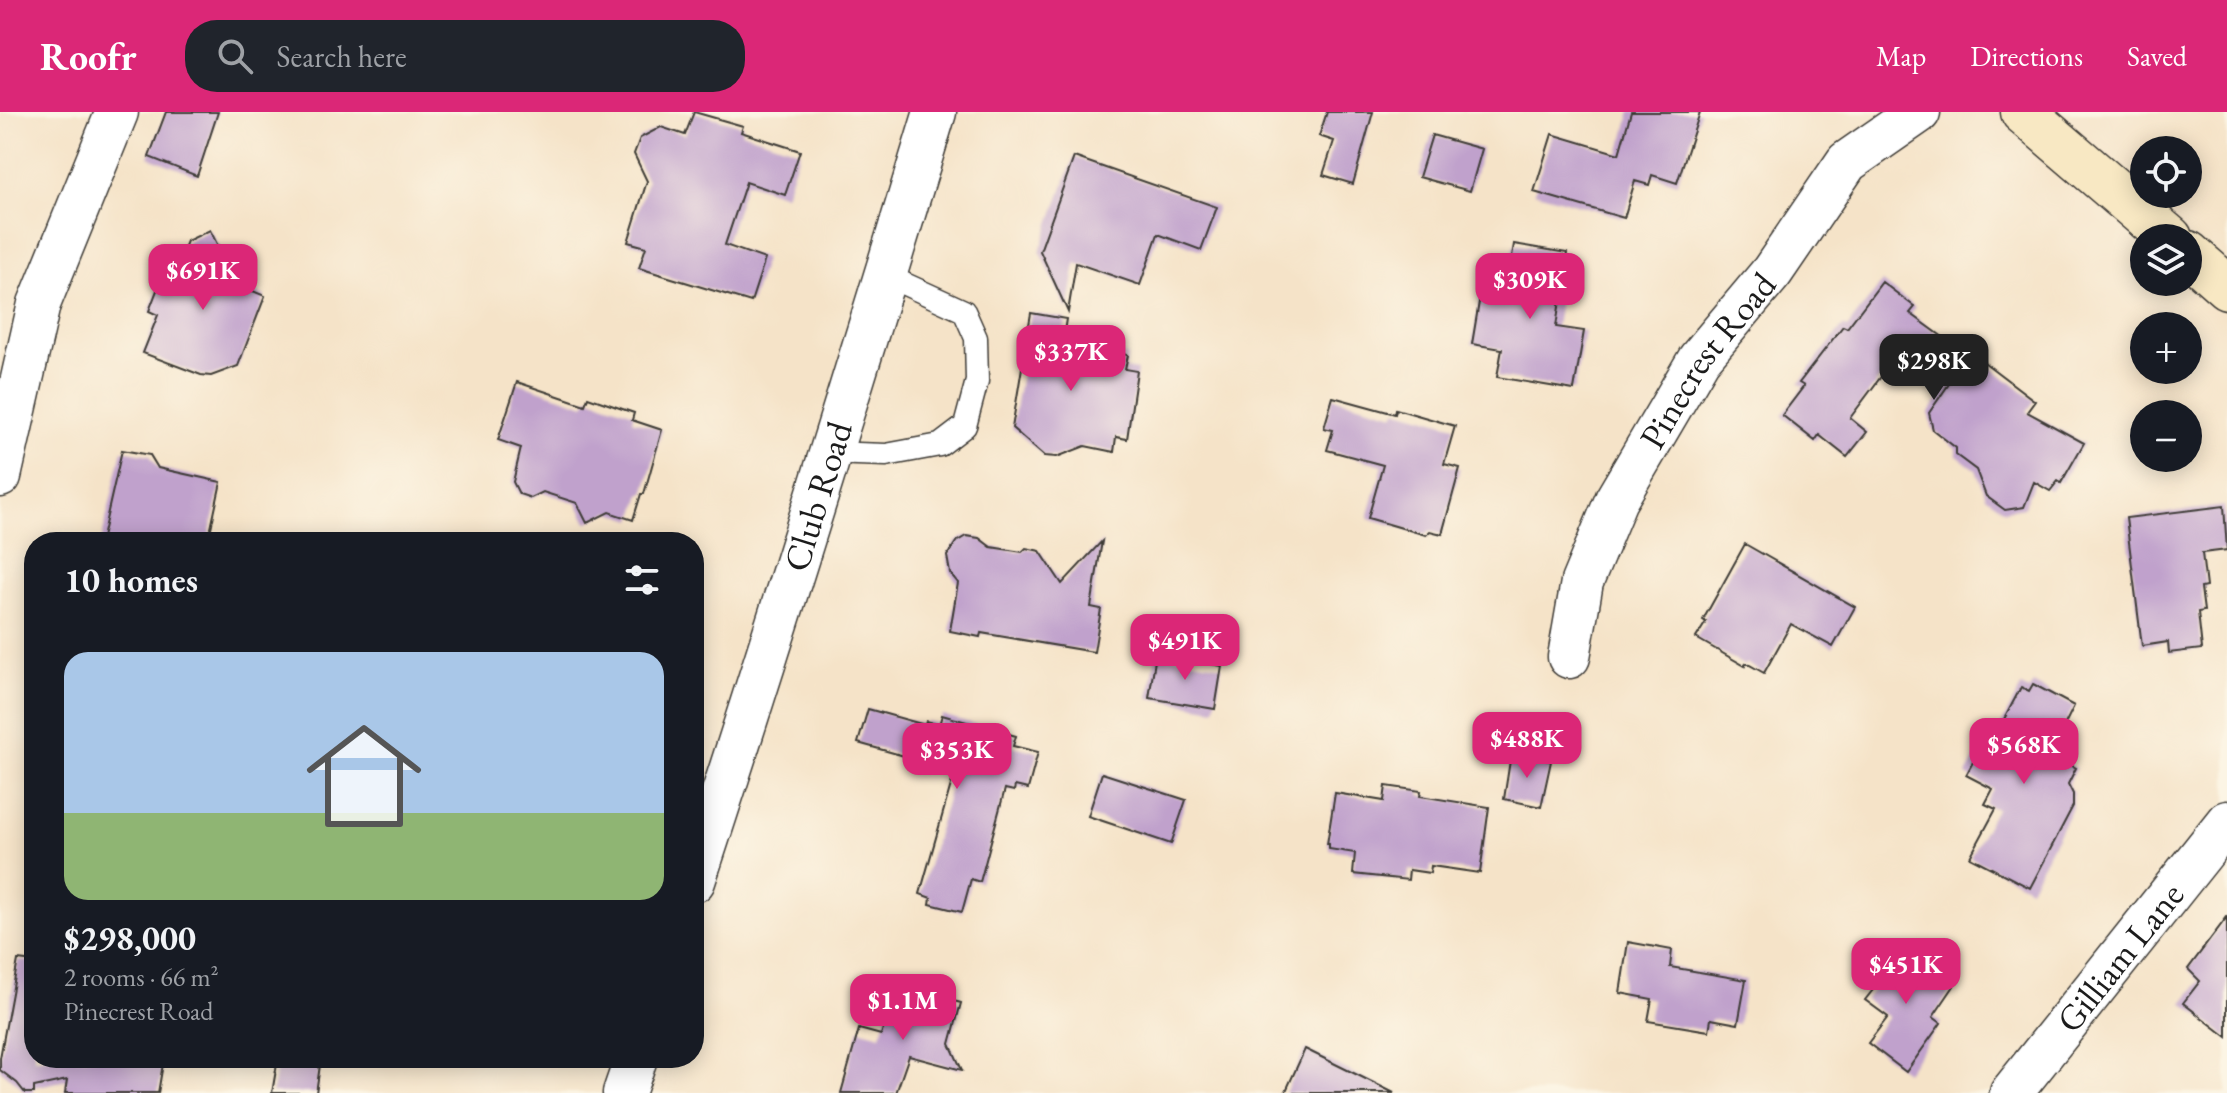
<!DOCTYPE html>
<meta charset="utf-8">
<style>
body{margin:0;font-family:"EB Garamond",serif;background:#20242c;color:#f1f3f6;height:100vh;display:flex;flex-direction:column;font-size:30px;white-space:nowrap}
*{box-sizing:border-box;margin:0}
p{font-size:26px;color:#9ea1a6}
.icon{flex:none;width:44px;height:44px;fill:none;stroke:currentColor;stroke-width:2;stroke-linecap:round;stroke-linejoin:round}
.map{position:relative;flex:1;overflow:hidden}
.drawer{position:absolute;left:24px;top:420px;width:680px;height:536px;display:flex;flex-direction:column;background:#171b24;border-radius:32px;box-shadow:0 4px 20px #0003}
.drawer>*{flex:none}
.tools{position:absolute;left:2130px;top:24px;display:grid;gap:16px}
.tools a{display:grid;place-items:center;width:72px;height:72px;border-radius:50%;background:#171b24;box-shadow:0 4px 20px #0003;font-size:40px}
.price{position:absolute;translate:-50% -68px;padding:0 18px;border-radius:16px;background:#db2777;color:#fff;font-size:26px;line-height:52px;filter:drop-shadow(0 2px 4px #0008)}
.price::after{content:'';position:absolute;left:50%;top:48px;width:24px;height:18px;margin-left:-12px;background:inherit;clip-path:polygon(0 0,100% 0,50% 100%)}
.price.on{background:#222;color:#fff}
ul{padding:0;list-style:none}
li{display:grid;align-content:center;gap:16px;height:424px;padding:0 40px}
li+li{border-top:2px solid #363941}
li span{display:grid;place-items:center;height:248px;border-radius:24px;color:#555}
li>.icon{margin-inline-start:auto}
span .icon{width:144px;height:144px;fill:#fffc;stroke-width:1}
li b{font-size:34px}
h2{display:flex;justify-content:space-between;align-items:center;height:96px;padding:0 40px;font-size:34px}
header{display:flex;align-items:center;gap:48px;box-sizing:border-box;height:112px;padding:0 40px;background:#db2777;color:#fff}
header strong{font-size:38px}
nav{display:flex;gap:44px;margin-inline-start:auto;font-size:28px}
.search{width:560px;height:72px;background:#20242c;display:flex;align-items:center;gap:20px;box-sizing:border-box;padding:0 28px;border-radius:32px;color:#9ea1a6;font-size:30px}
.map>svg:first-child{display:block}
</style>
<header>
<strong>Roofr</strong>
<div class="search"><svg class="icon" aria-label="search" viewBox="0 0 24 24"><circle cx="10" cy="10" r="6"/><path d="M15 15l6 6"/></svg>Search here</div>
<nav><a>Map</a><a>Directions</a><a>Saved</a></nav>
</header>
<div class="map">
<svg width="2227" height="981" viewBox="0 0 2227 981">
<rect width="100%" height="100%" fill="#fcf5e5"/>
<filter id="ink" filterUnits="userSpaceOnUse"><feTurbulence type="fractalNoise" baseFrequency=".0125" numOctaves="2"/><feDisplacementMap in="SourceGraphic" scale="16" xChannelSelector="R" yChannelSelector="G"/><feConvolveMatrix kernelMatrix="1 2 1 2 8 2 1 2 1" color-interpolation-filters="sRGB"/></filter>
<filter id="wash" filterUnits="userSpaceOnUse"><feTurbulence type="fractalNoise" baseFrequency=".006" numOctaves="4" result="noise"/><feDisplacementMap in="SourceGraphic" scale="32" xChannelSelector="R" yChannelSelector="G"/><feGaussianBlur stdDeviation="1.8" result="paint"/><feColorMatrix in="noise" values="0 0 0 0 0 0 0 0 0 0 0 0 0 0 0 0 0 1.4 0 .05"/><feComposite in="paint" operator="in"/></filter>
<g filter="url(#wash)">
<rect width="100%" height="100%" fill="#f5e3c8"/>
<g id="blocks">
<path fill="#c0a1cc" d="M 166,0 L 218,0 L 197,64 L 149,45 Z
M 694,0 L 743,14 L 741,20 L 800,39 L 785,83 L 746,70 L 725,133 L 765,147 L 751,190 L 639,156 L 646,135 L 628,130 L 647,69 L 634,42 L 640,26 L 661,15 L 685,23 Z
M 1327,0 L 1373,0 L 1353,72 L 1323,63 L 1334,29 L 1319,24 Z
M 1631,0 L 1700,0 L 1677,71 L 1652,63 L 1649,73 L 1635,69 L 1624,106 L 1534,80 L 1552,22 L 1619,42 Z
M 1432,23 L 1482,37 L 1470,79 L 1419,65 Z
M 1074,45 L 1217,95 L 1201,138 L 1158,122 L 1140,173 L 1076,151 L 1068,200 L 1040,139 Z
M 210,118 L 227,152 L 249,161 L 243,175 L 265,184 L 238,254 L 211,264 L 201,263 L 143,241 L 158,203 L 149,199 L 161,168 L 170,172 L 187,129 Z
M 1514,132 L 1567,141 L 1556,215 L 1584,219 L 1574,278 L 1497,265 L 1502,237 L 1472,232 L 1483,166 L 1508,170 Z
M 1882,170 L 1915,195 L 1910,201 L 1969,244 L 1972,241 L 2035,289 L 2027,300 L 2084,331 L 2061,371 L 2058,369 L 2050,379 L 2034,370 L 2024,395 L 2005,398 L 1986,384 L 1976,358 L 1956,343 L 1956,336 L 1933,318 L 1929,301 L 1951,269 L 1904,234 L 1850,306 L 1867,320 L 1847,345 L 1819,323 L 1815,329 L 1782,303 L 1804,274 L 1799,271 L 1843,214 L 1847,216 Z
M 1031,201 L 1066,207 L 1062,232 L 1128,243 L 1125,257 L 1137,259 L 1127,327 L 1116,325 L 1114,340 L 1085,334 L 1057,345 L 1044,344 L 1012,316 Z
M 517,270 L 585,293 L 588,285 L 634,301 L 632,308 L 662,318 L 644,382 L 641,382 L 633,408 L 609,400 L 587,411 L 577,391 L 543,380 L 531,386 L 519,382 L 513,370 L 521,336 L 498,328 Z
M 1333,285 L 1395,302 L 1396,297 L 1455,314 L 1444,352 L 1460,356 L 1442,422 L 1430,419 L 1426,423 L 1368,406 L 1383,353 L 1327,338 L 1333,318 L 1324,316 Z
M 122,338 L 150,343 L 158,356 L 221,370 L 208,430 L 101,430 Z
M 2224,394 L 2227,438 L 2202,441 L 2206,475 L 2201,476 L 2204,499 L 2198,500 L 2202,537 L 2169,541 L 2168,530 L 2142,534 L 2126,406 Z
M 966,424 L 979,426 L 991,435 L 1022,440 L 1026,436 L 1040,439 L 1062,472 L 1102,429 L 1091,495 L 1101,497 L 1094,540 L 981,521 L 980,525 L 950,519 L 958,471 L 950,461 L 947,444 L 956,430 Z
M 1745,432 L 1855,495 L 1833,535 L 1791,512 L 1764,561 L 1746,551 L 1745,554 L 1696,526 L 1706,510 L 1703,508 Z
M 1156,542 L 1222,554 L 1215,597 L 1149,586 Z
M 2033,572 L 2074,594 L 2050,642 L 2076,656 L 2068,672 L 2073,682 L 2073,694 L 2030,776 L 1970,745 L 1996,697 L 1985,692 L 1993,677 L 1966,663 L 1987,624 L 1993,628 L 2021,575 L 2029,579 Z
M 868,597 L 925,613 L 926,609 L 939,613 L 942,603 L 1016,624 L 1013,634 L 1038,640 L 1028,677 L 1015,674 L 1014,679 L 1005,677 L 980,770 L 971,767 L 962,800 L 930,792 L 931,786 L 920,782 L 954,662 L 914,651 L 915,647 L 858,631 Z
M 1511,642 L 1551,649 L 1541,695 L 1504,687 Z
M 1102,661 L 1186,688 L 1171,732 L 1088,704 Z
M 1386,674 L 1421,679 L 1420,684 L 1489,695 L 1480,761 L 1431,754 L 1430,761 L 1409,758 L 1408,768 L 1353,762 L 1355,741 L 1329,737 L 1329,732 L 1327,732 L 1335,681 L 1384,689 Z
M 2227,805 L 2227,925 L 2183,891 L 2200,869 L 2188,857 Z
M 1628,830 L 1672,838 L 1670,855 L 1746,868 L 1738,912 L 1711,907 L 1709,919 L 1648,909 L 1652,887 L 1620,881 Z
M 1912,837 L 1954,874 L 1933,905 L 1941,911 L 1906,960 L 1868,931 L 1888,905 L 1865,888 L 1876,874 L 1867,868 L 1890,839 L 1898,846 L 1904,838 L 1909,843 Z
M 18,848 L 34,850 L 34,946 L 164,946 L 158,981 L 65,981 L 67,968 L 34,975 L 34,981 L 25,981 L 17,971 L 0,958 L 0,946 Z
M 896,873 L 961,891 L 950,932 L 962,958 L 909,944 L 896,981 L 841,981 L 859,917 L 881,923 Z
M 1305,937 L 1394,981 L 1285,981 Z
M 278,946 L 321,946 L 316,981 L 272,981 Z"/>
</g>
</g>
<g filter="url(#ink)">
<use href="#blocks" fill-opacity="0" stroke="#3d3a36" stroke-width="2"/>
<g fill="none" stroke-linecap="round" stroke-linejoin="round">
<g stroke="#3d3a36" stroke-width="25">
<path id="lane" d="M 828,341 L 886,343 L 940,333 L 965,314 L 977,269 L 976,226 L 964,199 L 885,163"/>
</g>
<g stroke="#3d3a36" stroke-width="45">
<g id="street">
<path d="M 0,364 L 39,192 L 117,0"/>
<path id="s1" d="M 1569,545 L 1582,470 L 1616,388 L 1699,247 L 1772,160 L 1847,50 L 1919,0"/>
<path id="s2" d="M 694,769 C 778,514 857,257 935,0"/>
<path d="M 624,981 L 636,946"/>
<path id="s3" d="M 2011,981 L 2227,710"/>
</g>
</g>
<g stroke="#3d3a36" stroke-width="47">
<path id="secondary" d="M 2023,0 L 2170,126
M 2188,141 L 2227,175"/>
</g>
<use href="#lane" stroke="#fff" stroke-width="22"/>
<use href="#street" stroke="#fff" stroke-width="42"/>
<use href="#secondary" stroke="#f8e8c3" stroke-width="44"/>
</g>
</g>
<g text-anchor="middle" stroke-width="7" stroke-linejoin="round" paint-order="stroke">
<g font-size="36" fill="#1c1c1c" stroke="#fcf5e5">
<text dy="13" stroke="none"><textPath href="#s1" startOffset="332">Pinecrest Road</textPath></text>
<text dy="13" stroke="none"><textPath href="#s2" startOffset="404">Club Road</textPath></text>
<text dy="13" stroke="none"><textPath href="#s3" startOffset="174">Gilliam Lane</textPath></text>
</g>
</g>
</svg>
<div class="tools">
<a><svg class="icon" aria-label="locate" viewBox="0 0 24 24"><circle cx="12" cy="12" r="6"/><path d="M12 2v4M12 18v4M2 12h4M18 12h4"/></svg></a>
<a><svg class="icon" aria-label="layers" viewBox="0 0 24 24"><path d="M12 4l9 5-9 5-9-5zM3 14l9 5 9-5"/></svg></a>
<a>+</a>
<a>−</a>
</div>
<b class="price" style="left:203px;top:200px">$691K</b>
<b class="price" style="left:1530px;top:209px">$309K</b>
<b class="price" style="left:1071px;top:281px">$337K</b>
<b class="price on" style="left:1934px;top:290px">$298K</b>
<b class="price" style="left:1185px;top:570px">$491K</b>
<b class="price" style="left:1527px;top:668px">$488K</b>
<b class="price" style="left:2024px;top:674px">$568K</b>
<b class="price" style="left:957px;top:679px">$353K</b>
<b class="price" style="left:1906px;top:894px">$451K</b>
<b class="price" style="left:903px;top:930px">$1.1M</b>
<section class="drawer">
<h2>10 homes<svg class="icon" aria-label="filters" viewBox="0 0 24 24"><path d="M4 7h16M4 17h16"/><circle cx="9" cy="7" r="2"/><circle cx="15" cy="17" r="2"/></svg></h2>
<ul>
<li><span style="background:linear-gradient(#a9c7e8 65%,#8fb573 0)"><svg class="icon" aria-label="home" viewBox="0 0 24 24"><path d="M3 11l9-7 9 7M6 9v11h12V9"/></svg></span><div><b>$298,000</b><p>2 rooms · 66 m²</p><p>Pinecrest Road</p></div></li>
</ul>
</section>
</div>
